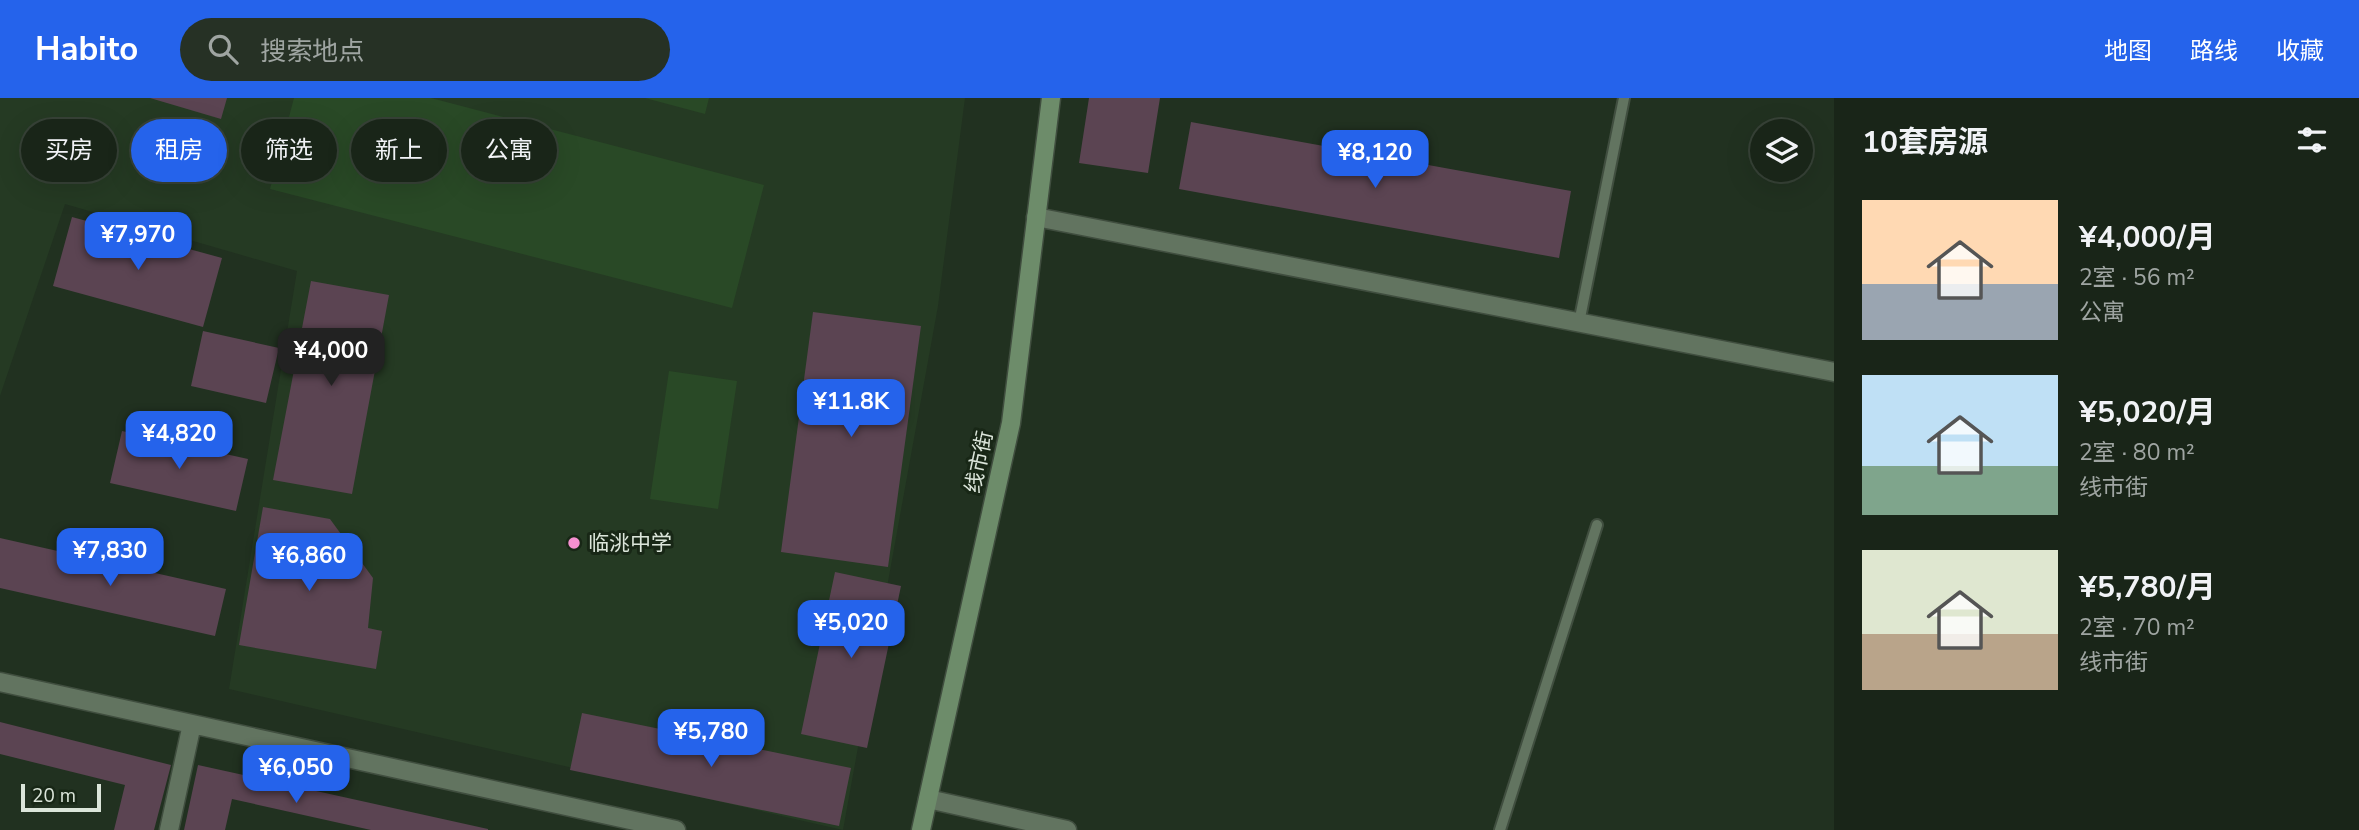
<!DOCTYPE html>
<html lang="zh">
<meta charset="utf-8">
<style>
body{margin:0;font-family:"Nunito Sans","Noto Sans SC",sans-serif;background:#263125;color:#f1f3f6;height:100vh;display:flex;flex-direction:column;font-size:26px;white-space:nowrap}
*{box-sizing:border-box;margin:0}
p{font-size:23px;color:#9fa5a2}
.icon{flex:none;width:38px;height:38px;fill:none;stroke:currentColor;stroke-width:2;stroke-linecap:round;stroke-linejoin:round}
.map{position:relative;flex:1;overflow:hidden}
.side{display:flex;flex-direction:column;background:#192518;width:525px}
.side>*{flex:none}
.banner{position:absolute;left:21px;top:21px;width:665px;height:63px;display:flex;gap:14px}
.controls{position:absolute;left:1750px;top:21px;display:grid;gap:14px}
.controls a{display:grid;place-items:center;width:63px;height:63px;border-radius:50%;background:#192518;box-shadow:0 7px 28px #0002,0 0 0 2px #374237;font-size:35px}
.scale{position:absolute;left:21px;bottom:18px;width:80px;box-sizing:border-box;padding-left:7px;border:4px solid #dbe5da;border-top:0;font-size:19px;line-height:24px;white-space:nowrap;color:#dbe5da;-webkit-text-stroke:5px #182716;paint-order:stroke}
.price{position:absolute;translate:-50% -60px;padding:0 16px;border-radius:14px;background:#2563eb;color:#fff;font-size:23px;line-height:46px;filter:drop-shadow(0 2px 4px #0008)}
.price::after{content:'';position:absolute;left:50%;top:42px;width:21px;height:16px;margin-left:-10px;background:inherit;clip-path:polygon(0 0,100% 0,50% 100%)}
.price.selected{background:#222;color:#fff}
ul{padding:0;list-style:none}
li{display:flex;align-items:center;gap:21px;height:175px;padding:0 28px}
li span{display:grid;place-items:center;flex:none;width:196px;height:140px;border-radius:0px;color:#555}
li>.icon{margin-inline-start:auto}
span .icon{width:84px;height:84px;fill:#fffc;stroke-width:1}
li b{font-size:30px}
h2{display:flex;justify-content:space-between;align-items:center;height:84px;padding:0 28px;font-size:30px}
.tag{padding:0 24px;border-radius:32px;background:#192518;box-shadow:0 7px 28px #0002,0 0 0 2px #374237;font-size:24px;line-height:63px}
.tag.selected{background:#2563eb;color:#fff}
header{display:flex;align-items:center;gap:42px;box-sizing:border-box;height:98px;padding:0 35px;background:#2563eb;color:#fff}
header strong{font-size:33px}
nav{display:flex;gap:38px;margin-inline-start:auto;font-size:24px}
.search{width:490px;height:63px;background:#263125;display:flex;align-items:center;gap:18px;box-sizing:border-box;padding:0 24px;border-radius:38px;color:#9fa5a2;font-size:26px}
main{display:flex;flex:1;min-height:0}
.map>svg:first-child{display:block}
</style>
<header>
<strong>Habito</strong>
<div class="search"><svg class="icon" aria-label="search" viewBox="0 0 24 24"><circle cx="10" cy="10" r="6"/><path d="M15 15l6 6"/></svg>搜索地点</div>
<nav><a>地图</a><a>路线</a><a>收藏</a></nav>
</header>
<main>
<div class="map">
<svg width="1834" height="732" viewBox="0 0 1834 732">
<rect width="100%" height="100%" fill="#213120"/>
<path fill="#253a23" d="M 0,0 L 965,0 L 938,208 L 843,732 L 229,591 L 297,173 L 65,106 L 0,298 Z"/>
<path fill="#294926" d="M 294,0 L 431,0 L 764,87 L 732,210 L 270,91 Z
M 645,0 L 709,0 L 705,16 Z
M 669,273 L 737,283 L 718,411 L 650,401 Z"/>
<path fill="#5b4452" d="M 150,0 L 227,0 L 221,21 Z
M 1089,0 L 1160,0 L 1148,75 L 1079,65 Z
M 1191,24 L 1571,93 L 1559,160 L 1179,91 Z
M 72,119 L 222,160 L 203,229 L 53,188 Z
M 311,183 L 389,197 L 352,396 L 273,382 Z
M 813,214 L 921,228 L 888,469 L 781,454 Z
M 203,233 L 279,250 L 266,305 L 191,288 Z
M 122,333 L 248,361 L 236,413 L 110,385 Z
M 263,409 L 330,421 L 373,480 L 368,530 L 382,533 L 376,571 L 239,547 Z
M 0,440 L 226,491 L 215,538 L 0,490 Z
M 835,474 L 901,488 L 867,650 L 801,636 Z
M 582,615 L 851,670 L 839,728 L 570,672 Z
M 0,624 L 171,667 L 154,732 L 114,732 L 125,687 L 0,656 Z
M 198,667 L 488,731 L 488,732 L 371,732 L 232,701 L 225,732 L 184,732 Z"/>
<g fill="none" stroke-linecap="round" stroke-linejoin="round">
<g stroke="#404e3f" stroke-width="14">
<path id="lane" d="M 1579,225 L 1624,0
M 1500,732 L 1597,427"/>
</g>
<g stroke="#404e3f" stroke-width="21">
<path id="street" d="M 1036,119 L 1834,274
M 0,584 L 676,732
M 928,701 L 1067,732
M 169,732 L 192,626"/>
</g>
<g stroke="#404e3f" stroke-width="21">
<path id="secondary" d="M 921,732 L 1011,325 L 1051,0"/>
</g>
<use href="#lane" stroke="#627460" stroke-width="10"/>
<use href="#street" stroke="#627460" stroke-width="18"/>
<use href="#secondary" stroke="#6d8c6a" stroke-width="18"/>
</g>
<circle fill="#f690d0" stroke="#182716" stroke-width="2.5" cx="574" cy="445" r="7"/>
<g text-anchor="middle" stroke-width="6" stroke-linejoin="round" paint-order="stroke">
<g font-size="21" fill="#dbe5da" stroke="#182716">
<text transform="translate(979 364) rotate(-78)" y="7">线市街</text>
</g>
<g font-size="21" fill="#dbe5da" stroke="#182716" text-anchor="start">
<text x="588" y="452">临洮中学</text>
</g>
</g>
</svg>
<div class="controls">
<a><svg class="icon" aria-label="layers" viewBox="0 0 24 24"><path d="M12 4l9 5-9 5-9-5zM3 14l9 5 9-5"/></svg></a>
</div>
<div class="scale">20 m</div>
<b class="price" style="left:1375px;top:92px">¥8,120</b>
<b class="price" style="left:138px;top:174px">¥7,970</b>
<b class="price selected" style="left:331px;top:290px">¥4,000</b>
<b class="price" style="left:851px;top:341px">¥11.8K</b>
<b class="price" style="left:179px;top:373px">¥4,820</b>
<b class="price" style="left:110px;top:490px">¥7,830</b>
<b class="price" style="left:309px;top:495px">¥6,860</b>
<b class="price" style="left:851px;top:562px">¥5,020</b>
<b class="price" style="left:711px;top:671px">¥5,780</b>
<b class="price" style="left:296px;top:707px">¥6,050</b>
<div class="banner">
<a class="tag">买房</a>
<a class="tag selected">租房</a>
<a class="tag">筛选</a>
<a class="tag">新上</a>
<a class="tag">公寓</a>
</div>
</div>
<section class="side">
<h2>10套房源<svg class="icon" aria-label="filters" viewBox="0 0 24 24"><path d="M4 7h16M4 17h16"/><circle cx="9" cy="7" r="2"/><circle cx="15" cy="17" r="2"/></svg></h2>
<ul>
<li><span style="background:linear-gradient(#ffd9b3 60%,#9aa5b1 0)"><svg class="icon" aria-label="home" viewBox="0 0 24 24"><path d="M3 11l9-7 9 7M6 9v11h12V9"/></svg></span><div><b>¥4,000/月</b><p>2室 · 56 m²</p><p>公寓</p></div></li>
<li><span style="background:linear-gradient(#bfe0f5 65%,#7fa58c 0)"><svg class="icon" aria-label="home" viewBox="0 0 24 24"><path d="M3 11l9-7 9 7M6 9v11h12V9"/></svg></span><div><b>¥5,020/月</b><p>2室 · 80 m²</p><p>线市街</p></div></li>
<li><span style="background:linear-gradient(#dfe7d0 60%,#b9a48a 0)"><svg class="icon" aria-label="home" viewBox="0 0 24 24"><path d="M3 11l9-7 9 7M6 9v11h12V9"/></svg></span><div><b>¥5,780/月</b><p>2室 · 70 m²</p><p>线市街</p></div></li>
</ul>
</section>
</main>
